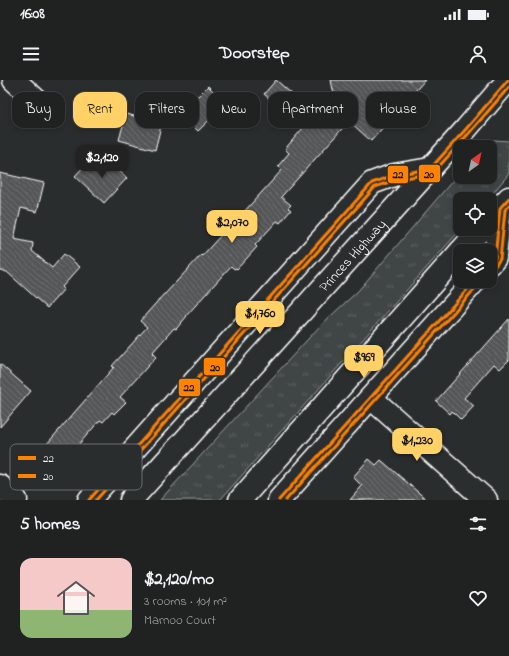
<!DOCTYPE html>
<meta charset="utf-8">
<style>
body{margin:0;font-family:"Indie Flower",sans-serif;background:#282a2a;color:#f1f3f6;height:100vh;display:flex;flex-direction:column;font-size:15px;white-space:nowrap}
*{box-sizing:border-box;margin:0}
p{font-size:13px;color:#a2a4a5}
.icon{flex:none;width:22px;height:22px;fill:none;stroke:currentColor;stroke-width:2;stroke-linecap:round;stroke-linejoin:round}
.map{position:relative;height:420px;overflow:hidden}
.drawer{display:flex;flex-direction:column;background:#202222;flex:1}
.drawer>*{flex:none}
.top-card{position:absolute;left:12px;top:12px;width:485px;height:36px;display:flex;gap:8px}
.needle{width:26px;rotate:33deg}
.tools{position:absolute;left:453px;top:60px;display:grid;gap:8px}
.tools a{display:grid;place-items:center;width:44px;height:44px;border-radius:8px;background:#202222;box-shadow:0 2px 6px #0003,0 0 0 1px #3d3f40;font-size:20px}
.price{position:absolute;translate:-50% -34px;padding:0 9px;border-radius:8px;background:#ffd166;color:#111;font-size:13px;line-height:26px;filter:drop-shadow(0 1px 2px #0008)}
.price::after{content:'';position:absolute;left:50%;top:24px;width:12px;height:9px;margin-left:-6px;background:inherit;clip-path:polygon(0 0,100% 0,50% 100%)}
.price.on{background:#222;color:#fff}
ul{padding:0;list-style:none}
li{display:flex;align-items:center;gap:12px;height:100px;padding:0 20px}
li+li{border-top:1px solid #3d3f40}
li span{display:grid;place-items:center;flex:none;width:112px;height:80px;border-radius:12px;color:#555}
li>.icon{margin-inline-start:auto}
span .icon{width:48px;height:48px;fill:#fffc;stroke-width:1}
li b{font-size:17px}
h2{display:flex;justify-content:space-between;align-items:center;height:48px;padding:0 20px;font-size:17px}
.pill{padding:0 14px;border-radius:12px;background:#202222;box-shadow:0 2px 6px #0003,0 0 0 1px #3d3f40;font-size:14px;line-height:36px}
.pill.on{background:#ffd166;color:#111}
.status{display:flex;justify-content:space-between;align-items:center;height:28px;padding:0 20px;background:#202222;direction:ltr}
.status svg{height:11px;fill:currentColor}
header{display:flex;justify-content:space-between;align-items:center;height:52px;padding:0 20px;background:#202222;font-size:18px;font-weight:700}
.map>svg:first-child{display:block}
</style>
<div class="status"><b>16:08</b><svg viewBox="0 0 49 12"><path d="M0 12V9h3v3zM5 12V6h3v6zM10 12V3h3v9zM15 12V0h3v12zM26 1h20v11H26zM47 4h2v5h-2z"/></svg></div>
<header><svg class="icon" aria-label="menu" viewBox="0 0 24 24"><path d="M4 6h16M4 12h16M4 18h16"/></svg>Doorstep<svg class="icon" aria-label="person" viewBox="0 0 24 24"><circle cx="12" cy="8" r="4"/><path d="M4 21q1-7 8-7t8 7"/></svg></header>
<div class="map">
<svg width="509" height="420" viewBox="0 0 509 420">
<defs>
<pattern id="grass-tufts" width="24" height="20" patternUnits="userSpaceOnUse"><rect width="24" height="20" fill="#414445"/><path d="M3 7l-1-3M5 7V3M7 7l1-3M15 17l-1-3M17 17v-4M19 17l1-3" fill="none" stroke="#5e6061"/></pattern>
<pattern id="building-back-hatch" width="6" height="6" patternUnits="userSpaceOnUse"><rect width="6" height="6" fill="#555758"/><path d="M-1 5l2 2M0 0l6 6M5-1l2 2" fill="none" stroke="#6e7071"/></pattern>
</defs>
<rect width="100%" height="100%" fill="#2a2d2e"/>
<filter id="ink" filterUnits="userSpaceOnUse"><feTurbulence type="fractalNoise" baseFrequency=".025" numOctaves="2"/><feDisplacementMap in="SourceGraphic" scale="8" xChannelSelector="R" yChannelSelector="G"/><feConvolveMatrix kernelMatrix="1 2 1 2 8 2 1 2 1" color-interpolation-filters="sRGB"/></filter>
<g filter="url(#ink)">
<path fill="url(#grass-tufts)" stroke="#a0a2a2" d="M 494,60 L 509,61 L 509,92 L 508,95 L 488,119 L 460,119 L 460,149 L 461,149 L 220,420 L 160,420 L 320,246 L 347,221 L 358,211 L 460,92 L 460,97 L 490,97 L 490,67 L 484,67 Z"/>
<path fill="url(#building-back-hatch)" stroke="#fff" d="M 276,0 L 301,22 L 303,20 L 315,31 L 318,28 L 339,39 L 331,0 L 425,0 L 371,61 L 349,41 L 281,117 L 291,125 L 288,128 L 291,130 L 280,143 L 277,141 L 255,165 L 257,167 L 237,189 L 236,188 L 234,189 L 231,186 L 186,236 L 187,236 L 176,249 L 174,248 L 152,273 L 156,277 L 120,317 L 126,322 L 114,334 L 112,332 L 103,342 L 100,340 L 72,372 L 75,374 L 53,399 L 31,380 L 45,364 L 46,365 L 114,287 L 112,286 L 147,247 L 140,241 L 164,214 L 165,214 L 201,175 L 202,176 L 231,144 L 232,145 L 282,90 L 278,86 L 289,73 L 285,69 L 303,48 L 264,14 Z
M 208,6 L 226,24 L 198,51 L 179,32 L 196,15 L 197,17 Z
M 126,34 L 147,39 L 162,42 L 155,70 L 119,60 Z
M 105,78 L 127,98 L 104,123 L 75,96 L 87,83 L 94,90 Z
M 0,93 L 44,103 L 37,132 L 21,128 L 14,159 L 33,163 L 32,171 L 52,188 L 64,174 L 80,187 L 62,207 L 64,209 L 47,228 L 7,192 L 0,190 Z
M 509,239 L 509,280 L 500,289 L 494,284 L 464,318 L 474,326 L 461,340 L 452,331 L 450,334 L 436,321 Z
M 0,284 L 31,311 L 0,347 Z
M 369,379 L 376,385 L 381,380 L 427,420 L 350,420 L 362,406 L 353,397 Z"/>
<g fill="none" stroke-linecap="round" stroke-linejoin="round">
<g stroke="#fff" stroke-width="25">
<path id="minor" d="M 14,0 L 44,27
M 490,184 L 495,178 L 500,128
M 371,318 L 486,420
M 0,406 L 16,420
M 89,420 L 372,103 L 394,95 L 430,89
M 279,420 L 475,201"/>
</g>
<g stroke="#fff" stroke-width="25">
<g id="highway">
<path d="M 490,139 L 509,118"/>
<path d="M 461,171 L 481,149"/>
<path id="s1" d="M 131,420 L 466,49 L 508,0"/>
<path d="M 240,420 L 460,172"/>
</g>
</g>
<use href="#minor" stroke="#2a2d2e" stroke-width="22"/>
<use href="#highway" stroke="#2a2d2e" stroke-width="22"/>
<g stroke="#2a2d2e" stroke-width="6">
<path id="bus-1" d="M 490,184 L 495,178 L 500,128 L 509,118
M 89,420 L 372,103 L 394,95 L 430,89 L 466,49 L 508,0
M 279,420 L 475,201"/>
</g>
<g stroke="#2a2d2e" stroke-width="6">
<path id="bus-2" d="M 494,187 L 500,179 L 505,130 L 509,125
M 96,420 L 375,107 L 395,100 L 433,93 L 470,52 L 509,7
M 286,420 L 479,204"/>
</g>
<use href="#bus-1" stroke="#ff8200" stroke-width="3"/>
<use href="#bus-2" stroke="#ff8200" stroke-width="3"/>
</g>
</g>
<g text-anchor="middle" stroke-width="3.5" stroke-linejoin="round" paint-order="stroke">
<g font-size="14" fill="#fff" stroke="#2a2d2e">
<text dy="5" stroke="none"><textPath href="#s1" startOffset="330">Princes Highway</textPath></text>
</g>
</g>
<rect x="10" y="364" width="132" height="46" rx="6" fill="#2a2d2e" stroke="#6a6c6d" stroke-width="1"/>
<rect x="18" y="376" width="18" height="4" fill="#ff8200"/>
<rect x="18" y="394" width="18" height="4" fill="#ff8200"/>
<g font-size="11" fill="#fff">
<text x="43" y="382">22</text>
<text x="43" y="400">20</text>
</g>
<g stroke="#2a2d2e" stroke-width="1.5">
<rect x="418" y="84" width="23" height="19" rx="4" fill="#ff8200"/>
<rect x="387" y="85" width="22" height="19" rx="4" fill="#ff8200"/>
<rect x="203" y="277" width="23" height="19" rx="4" fill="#ff8200"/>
<rect x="178" y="298" width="23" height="19" rx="4" fill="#ff8200"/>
</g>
<g font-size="11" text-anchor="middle" font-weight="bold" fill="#111">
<text x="429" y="98">20</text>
<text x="398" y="98">22</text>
<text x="215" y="291">20</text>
<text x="189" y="311">22</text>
</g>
</svg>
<div class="tools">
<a><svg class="needle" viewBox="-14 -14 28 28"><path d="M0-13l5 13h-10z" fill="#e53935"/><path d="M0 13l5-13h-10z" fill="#a2a4a5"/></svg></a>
<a><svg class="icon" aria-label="locate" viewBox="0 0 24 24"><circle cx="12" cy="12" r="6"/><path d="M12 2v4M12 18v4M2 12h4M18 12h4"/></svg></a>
<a><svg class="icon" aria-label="layers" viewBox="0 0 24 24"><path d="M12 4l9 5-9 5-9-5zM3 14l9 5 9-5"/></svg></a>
</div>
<b class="price on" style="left:102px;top:99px">$2,120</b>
<b class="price" style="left:232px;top:164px">$2,070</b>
<b class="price" style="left:260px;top:255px">$1,760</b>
<b class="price" style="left:364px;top:299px">$969</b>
<b class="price" style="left:417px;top:382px">$1,230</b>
<div class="top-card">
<a class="pill">Buy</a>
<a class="pill on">Rent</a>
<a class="pill">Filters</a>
<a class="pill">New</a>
<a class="pill">Apartment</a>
<a class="pill">House</a>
</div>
</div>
<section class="drawer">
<h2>5 homes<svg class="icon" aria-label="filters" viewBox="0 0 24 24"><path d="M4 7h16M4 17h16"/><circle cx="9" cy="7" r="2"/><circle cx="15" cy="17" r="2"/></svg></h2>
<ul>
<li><span style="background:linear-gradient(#f6c9c9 65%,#8fb573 0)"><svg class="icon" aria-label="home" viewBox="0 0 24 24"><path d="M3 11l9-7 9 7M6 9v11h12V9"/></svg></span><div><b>$2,120/mo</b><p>3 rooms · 101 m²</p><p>Marnoo Court</p></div><svg class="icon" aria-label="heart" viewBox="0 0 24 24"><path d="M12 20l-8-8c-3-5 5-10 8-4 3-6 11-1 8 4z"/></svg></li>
</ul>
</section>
